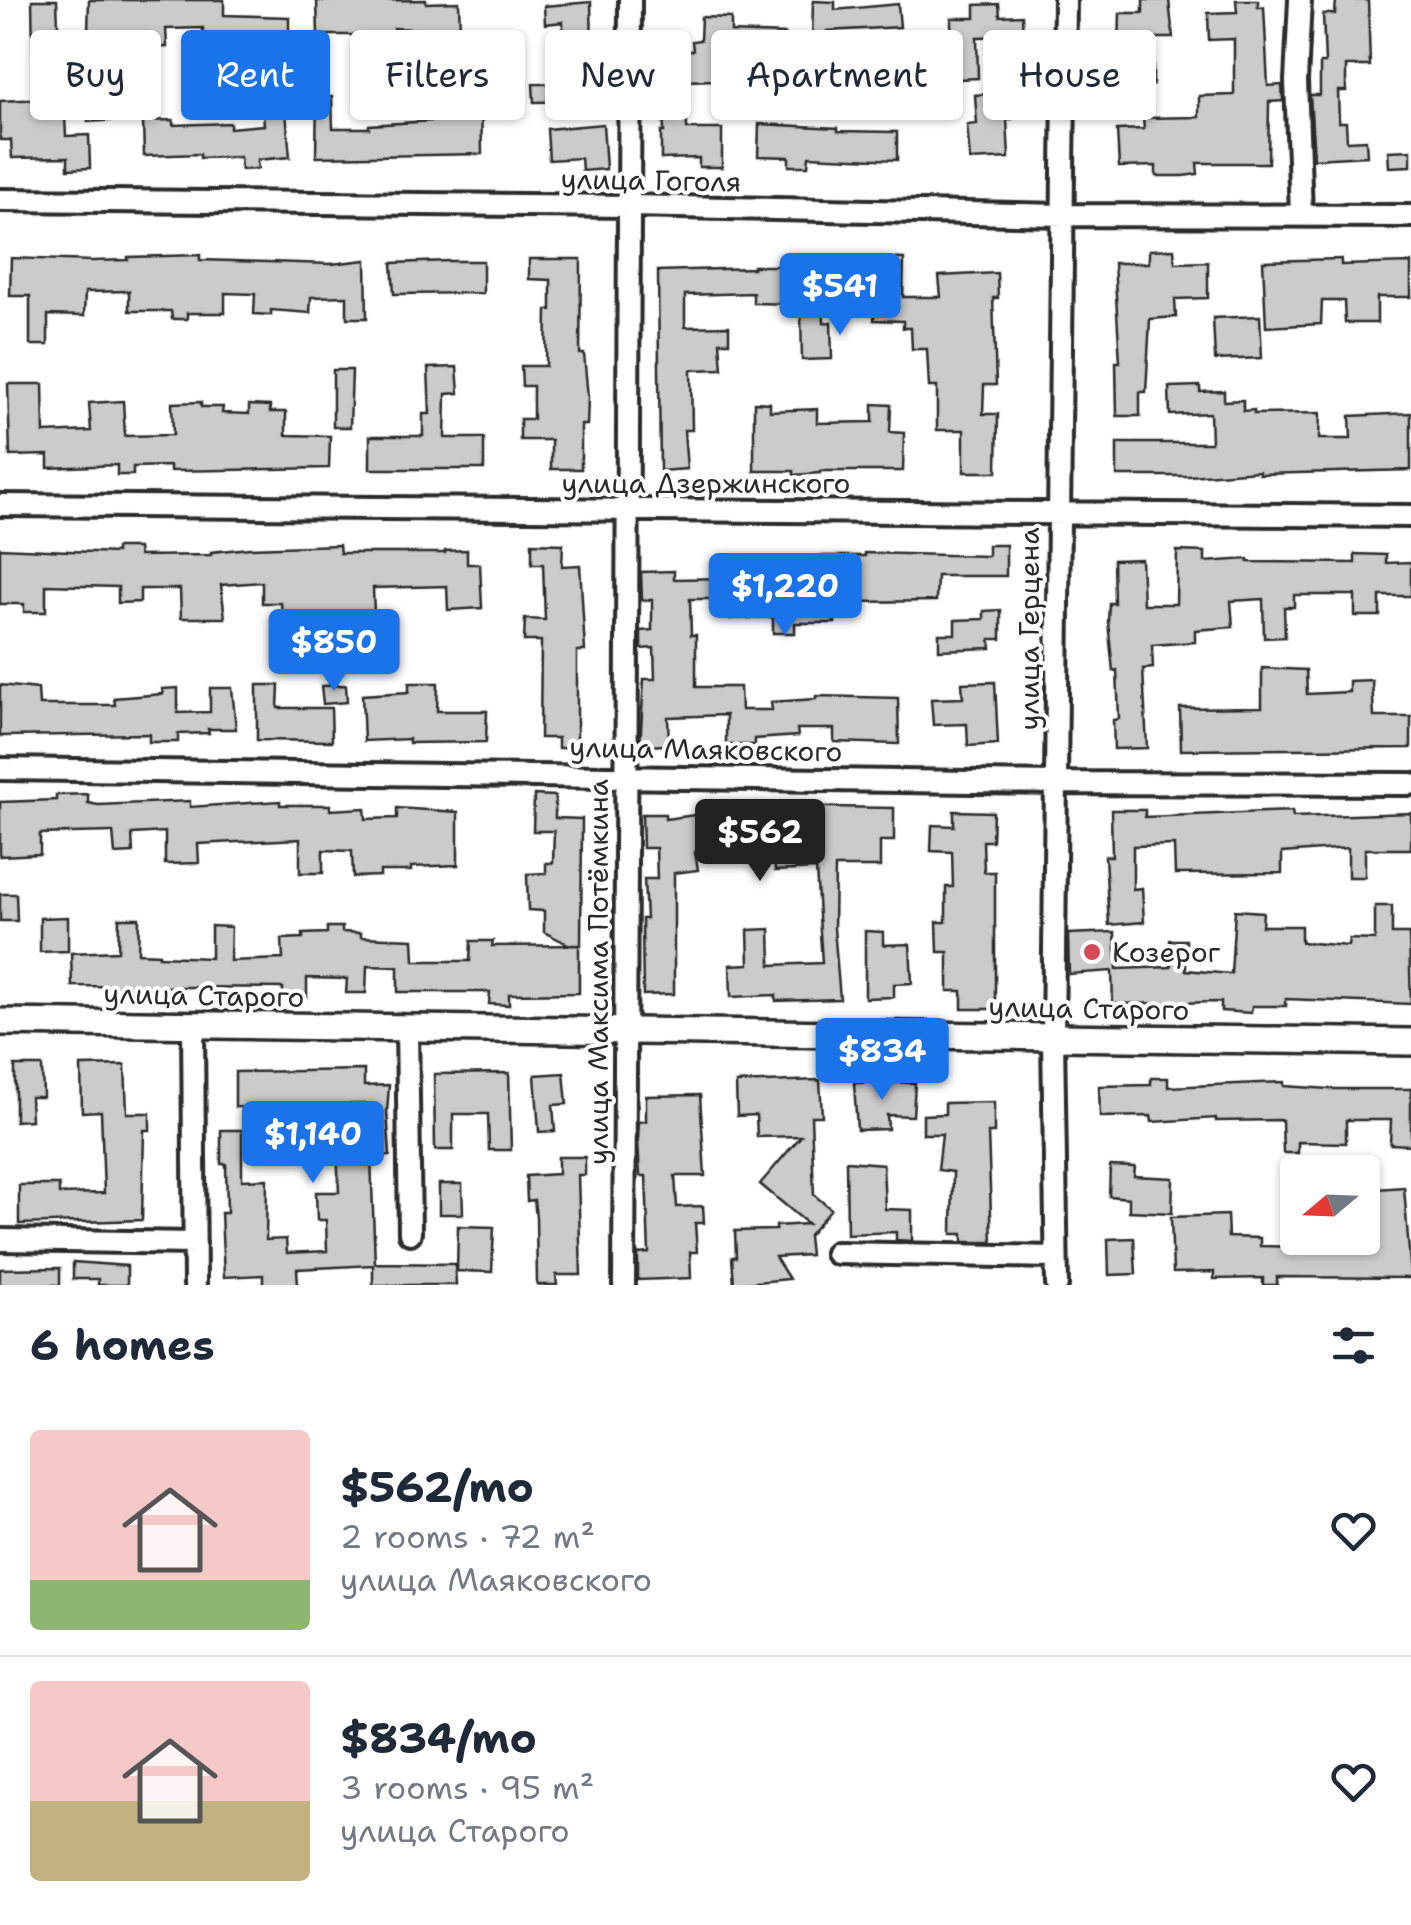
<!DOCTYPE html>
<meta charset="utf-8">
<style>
body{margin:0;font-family:"Shantell Sans",sans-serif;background:#f2f2f3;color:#1f2937;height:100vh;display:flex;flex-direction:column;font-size:38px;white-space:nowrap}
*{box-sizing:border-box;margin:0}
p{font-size:32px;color:#747a83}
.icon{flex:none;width:55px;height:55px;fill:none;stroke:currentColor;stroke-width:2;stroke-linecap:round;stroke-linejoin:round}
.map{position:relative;height:1285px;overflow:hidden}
.sheet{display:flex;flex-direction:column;background:#fff;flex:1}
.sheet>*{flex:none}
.guide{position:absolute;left:30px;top:30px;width:1352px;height:90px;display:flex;gap:20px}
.needle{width:65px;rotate:251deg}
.tools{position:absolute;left:1280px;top:1155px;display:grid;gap:20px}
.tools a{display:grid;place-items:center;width:100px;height:100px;border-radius:10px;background:#fff;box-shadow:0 2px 8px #0004;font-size:50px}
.price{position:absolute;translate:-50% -85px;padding:0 22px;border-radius:10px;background:#1a73e8;color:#fff;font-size:32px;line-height:65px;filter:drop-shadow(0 2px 5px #0008)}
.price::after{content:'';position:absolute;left:50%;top:60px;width:30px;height:22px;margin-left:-15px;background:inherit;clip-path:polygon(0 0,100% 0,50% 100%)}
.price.active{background:#222;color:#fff}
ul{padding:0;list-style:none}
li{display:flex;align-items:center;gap:30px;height:250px;padding:0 30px}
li+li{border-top:2px solid #e0e1e3}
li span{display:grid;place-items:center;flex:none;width:280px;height:200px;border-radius:10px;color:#555}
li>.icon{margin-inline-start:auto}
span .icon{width:120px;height:120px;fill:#fffc;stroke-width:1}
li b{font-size:42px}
h2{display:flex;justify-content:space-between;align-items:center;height:120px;padding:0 30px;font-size:42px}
.chip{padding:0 35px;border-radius:10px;background:#fff;box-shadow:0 2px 8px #0004;font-size:35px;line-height:90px}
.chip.active{background:#1a73e8;color:#fff}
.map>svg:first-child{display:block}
</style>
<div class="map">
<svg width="1411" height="1285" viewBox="0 0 1411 1285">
<rect width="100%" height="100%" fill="#fff"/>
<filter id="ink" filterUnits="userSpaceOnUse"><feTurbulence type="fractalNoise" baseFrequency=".01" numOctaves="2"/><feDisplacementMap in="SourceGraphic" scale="20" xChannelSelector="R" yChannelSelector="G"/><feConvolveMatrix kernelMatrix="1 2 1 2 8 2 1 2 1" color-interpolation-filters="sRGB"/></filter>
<g filter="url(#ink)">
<path fill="#cbcbcb" stroke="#2b2b2b" stroke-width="2.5" d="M 32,0 L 57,0 L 58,26 L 53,26 L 54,54 L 33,55 Z
M 89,0 L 224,0 L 224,15 L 289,17 L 289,36 L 311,35 L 312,57 L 258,57 L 258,38 L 203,39 L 203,28 L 166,29 L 167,47 L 150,48 L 149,33 L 88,32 Z
M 426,0 L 426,3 L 459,2 L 460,31 L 394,28 L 394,35 L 318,35 L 317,1 Z
M 1143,0 L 1169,0 L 1173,38 L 1153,38 L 1153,85 L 1118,85 L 1120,13 L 1143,13 Z
M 1236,0 L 1258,0 L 1258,7 L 1264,7 L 1268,86 L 1282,85 L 1283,101 L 1269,102 L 1268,163 L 1197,163 L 1198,174 L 1183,176 L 1156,176 L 1156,166 L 1119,167 L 1117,130 L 1144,129 L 1143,118 L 1199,117 L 1199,96 L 1234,95 L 1234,39 L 1209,40 L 1208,13 L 1237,12 Z
M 1336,0 L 1368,0 L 1370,66 L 1346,66 L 1346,91 L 1338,91 L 1339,122 L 1346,122 L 1347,141 L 1366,140 L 1367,156 L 1314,159 L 1310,95 L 1320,95 L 1320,63 L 1325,63 L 1323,14 L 1335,14 Z
M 813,1 L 835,2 L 835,10 L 898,4 L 900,27 L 827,31 L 827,44 L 812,43 Z
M 591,2 L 592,54 L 597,54 L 598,73 L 594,74 L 594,101 L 534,102 L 533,84 L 564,84 L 563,22 L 545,24 L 544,6 Z
M 999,4 L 1000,16 L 1022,15 L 1023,36 L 977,37 L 978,78 L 939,80 L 939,58 L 952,57 L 951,18 L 975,18 L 975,5 Z
M 701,17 L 731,18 L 731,32 L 785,34 L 784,60 L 773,60 L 771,116 L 755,115 L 757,59 L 714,58 L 715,80 L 686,81 L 687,129 L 722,129 L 722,167 L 699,167 L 699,158 L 661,159 L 661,132 L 664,132 L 661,51 L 693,50 L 692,41 L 700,40 Z
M 114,84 L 117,120 L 88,122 L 88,85 Z
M 1010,92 L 1012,119 L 1007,119 L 1009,158 L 970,160 L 967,125 L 977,124 L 975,95 Z
M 481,93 L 482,154 L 316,157 L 317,97 L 332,97 L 333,128 L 369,128 L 369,125 L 431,121 L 431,94 Z
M 64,98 L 66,136 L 89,135 L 90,168 L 68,169 L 68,157 L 12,158 L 11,140 L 0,140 L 0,101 Z
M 285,100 L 290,157 L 257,160 L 258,169 L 241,170 L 240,157 L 200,158 L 200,154 L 144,156 L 143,121 L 173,120 L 173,125 L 230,123 L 230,128 L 264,125 L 262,102 Z
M 603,124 L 606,169 L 582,171 L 581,158 L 549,160 L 547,129 Z
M 759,124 L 838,128 L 838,131 L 897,132 L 897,160 L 809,156 L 808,166 L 789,166 L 789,157 L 758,156 Z
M 1411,150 L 1411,166 L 1389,167 L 1388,151 Z
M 1174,249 L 1175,263 L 1208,262 L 1208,298 L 1175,299 L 1176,317 L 1150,319 L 1146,392 L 1140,392 L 1140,416 L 1117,416 L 1116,362 L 1120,362 L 1114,263 L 1149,263 L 1149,250 Z
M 200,255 L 200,260 L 331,264 L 366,260 L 367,318 L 347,318 L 347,296 L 311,297 L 310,313 L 271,310 L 271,315 L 254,314 L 255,294 L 225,293 L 225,313 L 187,313 L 187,319 L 172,319 L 171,311 L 129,311 L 129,291 L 85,292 L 84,316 L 48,315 L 48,345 L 30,345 L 30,296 L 10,296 L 11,258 L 92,261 L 128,260 L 128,257 Z
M 876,258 L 904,259 L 903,297 L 941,297 L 939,276 L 997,273 L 998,298 L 993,298 L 996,385 L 984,385 L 983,414 L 998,414 L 997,472 L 964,472 L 964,430 L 937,430 L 937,387 L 929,387 L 927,349 L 912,349 L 911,328 L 903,328 L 903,321 L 874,320 L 875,292 L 823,292 L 824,323 L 831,322 L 832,359 L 802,360 L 801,314 L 795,314 L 795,304 L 753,303 L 753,293 L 685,295 L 685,327 L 729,326 L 729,342 L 720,342 L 722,369 L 691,370 L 692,430 L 684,430 L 687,469 L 660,471 L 658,271 L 753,268 L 753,266 L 794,266 L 794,260 Z
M 529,259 L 581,259 L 580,354 L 584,354 L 588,398 L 587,425 L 581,425 L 581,469 L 551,469 L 551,440 L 520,440 L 520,419 L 533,419 L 533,386 L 522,386 L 521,366 L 546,366 L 547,310 L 551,310 L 551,280 L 529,279 Z
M 1341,259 L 1341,265 L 1411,263 L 1411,297 L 1377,297 L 1377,323 L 1345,323 L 1344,301 L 1322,301 L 1321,324 L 1266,327 L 1263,261 Z
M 450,261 L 483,261 L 483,293 L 394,294 L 392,263 Z
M 1260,316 L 1262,358 L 1215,360 L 1213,318 Z
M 457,367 L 459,393 L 446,394 L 445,438 L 484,438 L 484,469 L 370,469 L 370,436 L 423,436 L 423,414 L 430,414 L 428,368 Z
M 333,370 L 352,370 L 350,427 L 333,427 Z
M 8,384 L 43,384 L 44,433 L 91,431 L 89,403 L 123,401 L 125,436 L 173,435 L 172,403 L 201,402 L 201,407 L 223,407 L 222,413 L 249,414 L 249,405 L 270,406 L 270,412 L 286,412 L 286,435 L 330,436 L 329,468 L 170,471 L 170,466 L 133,467 L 133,475 L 117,475 L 117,465 L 48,468 L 48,455 L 10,456 Z
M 1200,386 L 1200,392 L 1224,391 L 1224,401 L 1243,400 L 1243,411 L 1254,410 L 1254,414 L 1320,413 L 1319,439 L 1351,439 L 1350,416 L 1411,413 L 1411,470 L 1259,474 L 1259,471 L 1188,476 L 1117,476 L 1117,443 L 1211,443 L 1210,413 L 1170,415 L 1169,387 Z
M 754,402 L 770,403 L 770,411 L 817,409 L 817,423 L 873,422 L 873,404 L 891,405 L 890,432 L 904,433 L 903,471 L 820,471 L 820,473 L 794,475 L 794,471 L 754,471 Z
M 532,543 L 563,544 L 562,566 L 580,565 L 585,651 L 577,651 L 577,748 L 558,748 L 558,738 L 540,738 L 541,641 L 524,641 L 525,619 L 545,620 L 543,564 L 532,564 Z
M 339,545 L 340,553 L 445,553 L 445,551 L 467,550 L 467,564 L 480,564 L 482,608 L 448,610 L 447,586 L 373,588 L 374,614 L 324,614 L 325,631 L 310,632 L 309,626 L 283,628 L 281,603 L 262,603 L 262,582 L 221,585 L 225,618 L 181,618 L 180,589 L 140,589 L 140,602 L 118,603 L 118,587 L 46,585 L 46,612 L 24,612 L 24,604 L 0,604 L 0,548 L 116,553 L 116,548 L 138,548 L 139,556 L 211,555 L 211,552 L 250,548 Z
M 988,545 L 1006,545 L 1006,576 L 937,576 L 936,601 L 851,602 L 851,610 L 835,610 L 835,623 L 795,623 L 795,633 L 773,633 L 773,617 L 730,619 L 729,599 L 690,599 L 691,635 L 696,635 L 696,687 L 740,687 L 741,710 L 772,710 L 771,702 L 816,699 L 816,696 L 898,698 L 899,744 L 834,742 L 834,729 L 797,729 L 798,736 L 755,739 L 755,745 L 726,745 L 726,715 L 668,717 L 669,745 L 640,746 L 644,679 L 655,679 L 654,648 L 641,649 L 641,631 L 652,630 L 652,600 L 642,600 L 641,572 L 674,571 L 674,579 L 728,578 L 727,561 L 817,562 L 817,556 L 865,556 L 865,553 L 988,556 Z
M 1177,551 L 1205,552 L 1205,562 L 1248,559 L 1248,562 L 1355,563 L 1355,554 L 1386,555 L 1386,563 L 1411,562 L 1411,596 L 1380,596 L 1380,616 L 1355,616 L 1355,595 L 1294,595 L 1294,607 L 1284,607 L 1285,637 L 1264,638 L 1263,599 L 1231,601 L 1233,627 L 1195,630 L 1195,642 L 1152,645 L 1153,668 L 1143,669 L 1147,748 L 1114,749 L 1113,720 L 1119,719 L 1117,670 L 1113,671 L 1108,622 L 1109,603 L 1114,603 L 1113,560 L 1141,559 L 1143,604 L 1176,604 Z
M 1001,610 L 1001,639 L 990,639 L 991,648 L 939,650 L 939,634 L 955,634 L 955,620 L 984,619 L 984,611 Z
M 1262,668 L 1306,670 L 1307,694 L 1349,692 L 1349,681 L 1372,680 L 1374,717 L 1411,717 L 1411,748 L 1181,750 L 1180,708 L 1262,707 Z
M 995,682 L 998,744 L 968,746 L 967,724 L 933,725 L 931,699 L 963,698 L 962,683 Z
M 409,683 L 438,683 L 437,711 L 487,711 L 486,742 L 409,743 L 409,739 L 364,741 L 362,695 L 409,692 Z
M 0,685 L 38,689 L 39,705 L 115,705 L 114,698 L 163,694 L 162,689 L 178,688 L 178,713 L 210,712 L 210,688 L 232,688 L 236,729 L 208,729 L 209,733 L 178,734 L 178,742 L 149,742 L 149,734 L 0,736 Z
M 257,685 L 279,685 L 278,708 L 331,708 L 332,741 L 257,740 Z
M 346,685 L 347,702 L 323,704 L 321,686 Z
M 88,794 L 88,803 L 98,805 L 190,801 L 190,807 L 280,801 L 280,805 L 330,805 L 330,810 L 365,808 L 366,819 L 397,818 L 397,808 L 458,812 L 458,865 L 411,867 L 411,871 L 380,871 L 380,876 L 353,877 L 352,851 L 323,850 L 323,873 L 300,873 L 300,839 L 198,844 L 199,863 L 165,864 L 165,832 L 132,834 L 133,853 L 115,854 L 113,832 L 70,833 L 40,834 L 40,854 L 0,856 L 0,802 L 56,800 L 56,795 Z
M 534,795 L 555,796 L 555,818 L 582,819 L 581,945 L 570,945 L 544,932 L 544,911 L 528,910 L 527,874 L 546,873 L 546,863 L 553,863 L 554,831 L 533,831 Z
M 762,803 L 762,806 L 894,808 L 894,841 L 880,841 L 880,867 L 835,867 L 834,928 L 840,999 L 776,1001 L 776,995 L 731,997 L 730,965 L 749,964 L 748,930 L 770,929 L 771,965 L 822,963 L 816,869 L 775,871 L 774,855 L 732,856 L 732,852 L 695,852 L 698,870 L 674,873 L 674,994 L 643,995 L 642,919 L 646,919 L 644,879 L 657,879 L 656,848 L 643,848 L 642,814 L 665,814 L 665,819 L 710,813 L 710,809 L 731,809 L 730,804 Z
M 1111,810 L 1145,810 L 1145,817 L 1292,811 L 1293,817 L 1411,813 L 1411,849 L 1365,849 L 1365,877 L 1348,877 L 1348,848 L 1282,853 L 1282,873 L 1175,874 L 1174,845 L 1133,846 L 1133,889 L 1142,888 L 1144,922 L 1109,925 L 1105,856 L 1112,856 Z
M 954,811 L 993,812 L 992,841 L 983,841 L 984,872 L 995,872 L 995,1009 L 962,1009 L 962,991 L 948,991 L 948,952 L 938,952 L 937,922 L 946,922 L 946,887 L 953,887 L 952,852 L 931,851 L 932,825 L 954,826 Z
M 0,894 L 16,894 L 17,921 L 0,921 Z
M 1375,906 L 1392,906 L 1392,934 L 1409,934 L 1411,1004 L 1286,999 L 1286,1006 L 1252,1006 L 1251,1013 L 1221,1011 L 1221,1002 L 1113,1004 L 1112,971 L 1069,974 L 1068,934 L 1115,932 L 1117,969 L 1171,967 L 1170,940 L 1186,940 L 1186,970 L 1231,974 L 1235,910 L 1263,912 L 1262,926 L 1301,926 L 1301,942 L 1348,946 L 1349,939 L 1375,940 Z
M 68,917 L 68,951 L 40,952 L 40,918 Z
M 119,918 L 139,918 L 138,953 L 159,954 L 159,956 L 211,958 L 211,926 L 231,927 L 230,961 L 283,959 L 282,939 L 303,938 L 303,934 L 327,933 L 327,927 L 342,927 L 342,932 L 361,933 L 361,937 L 413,939 L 414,961 L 470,961 L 471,941 L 493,941 L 492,946 L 579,945 L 579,993 L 509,994 L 509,1005 L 489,1004 L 490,992 L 398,992 L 398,967 L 367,966 L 366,993 L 346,993 L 347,979 L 307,978 L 307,997 L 283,998 L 283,988 L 72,986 L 71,953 L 118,951 Z
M 865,931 L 883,932 L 883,945 L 910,944 L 912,983 L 894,984 L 894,997 L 865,998 Z
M 125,1065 L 127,1113 L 150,1113 L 150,1130 L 144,1130 L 142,1220 L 19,1224 L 19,1185 L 59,1185 L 59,1194 L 104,1193 L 101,1111 L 82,1112 L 81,1066 Z
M 15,1066 L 42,1066 L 43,1097 L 30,1097 L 31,1120 L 15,1121 Z
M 364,1070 L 364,1086 L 389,1085 L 387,1112 L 390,1156 L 371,1158 L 375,1263 L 455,1264 L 456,1285 L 373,1285 L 373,1265 L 297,1269 L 298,1285 L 263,1285 L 263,1275 L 224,1277 L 221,1213 L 227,1213 L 226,1164 L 221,1164 L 221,1130 L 242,1130 L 242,1180 L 267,1179 L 266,1240 L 286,1239 L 287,1253 L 327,1251 L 326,1220 L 317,1220 L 316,1192 L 339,1192 L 337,1151 L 365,1150 L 364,1134 L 367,1134 L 367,1104 L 300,1105 L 300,1127 L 278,1127 L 278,1108 L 235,1107 L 235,1072 Z
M 509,1073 L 511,1150 L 489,1150 L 488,1114 L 453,1114 L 453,1150 L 435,1150 L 434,1074 Z
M 564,1073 L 567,1104 L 553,1105 L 555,1131 L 539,1132 L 535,1075 Z
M 1151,1078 L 1168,1078 L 1168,1087 L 1284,1082 L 1284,1086 L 1330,1089 L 1411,1089 L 1411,1145 L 1390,1144 L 1391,1120 L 1346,1120 L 1346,1143 L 1298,1142 L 1298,1153 L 1283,1153 L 1282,1120 L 1216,1121 L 1216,1118 L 1152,1122 L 1151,1116 L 1100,1117 L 1099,1086 L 1151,1085 Z
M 820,1080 L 822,1116 L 811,1116 L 814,1195 L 831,1209 L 808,1236 L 810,1255 L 775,1257 L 789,1279 L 734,1284 L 732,1257 L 736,1257 L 735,1231 L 776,1230 L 776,1226 L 808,1224 L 760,1184 L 801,1136 L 757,1137 L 756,1115 L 737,1116 L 736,1083 Z
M 885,1082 L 915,1083 L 913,1116 L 887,1115 L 888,1129 L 857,1130 L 854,1083 Z
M 700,1095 L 705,1176 L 675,1176 L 677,1207 L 703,1206 L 704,1223 L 695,1223 L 697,1252 L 690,1252 L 691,1278 L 638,1280 L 638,1254 L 649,1253 L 646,1176 L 640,1176 L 638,1141 L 639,1122 L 646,1121 L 646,1096 Z
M 994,1102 L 994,1133 L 988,1133 L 992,1242 L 963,1242 L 963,1234 L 952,1234 L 953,1172 L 938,1170 L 942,1134 L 923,1134 L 923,1115 L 945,1114 L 945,1103 Z
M 558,1157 L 585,1157 L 585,1175 L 578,1175 L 581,1275 L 556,1275 L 557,1285 L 537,1285 L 536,1217 L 534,1200 L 527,1201 L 526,1176 L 558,1174 Z
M 846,1161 L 883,1164 L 885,1209 L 912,1210 L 912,1241 L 896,1240 L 896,1232 L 847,1234 Z
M 1110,1166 L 1135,1167 L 1134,1176 L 1173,1178 L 1172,1213 L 1129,1211 L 1129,1198 L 1109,1196 Z
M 439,1184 L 462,1184 L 463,1214 L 439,1214 Z
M 1404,1187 L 1411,1278 L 1277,1277 L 1277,1285 L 1263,1285 L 1263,1278 L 1214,1279 L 1214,1272 L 1173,1273 L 1171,1217 L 1227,1215 L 1228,1237 L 1260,1238 L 1260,1246 L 1300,1247 L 1300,1238 L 1362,1238 L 1362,1190 Z
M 458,1226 L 494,1227 L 492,1272 L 457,1271 Z
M 1134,1238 L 1136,1274 L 1109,1275 L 1108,1239 Z
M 73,1262 L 127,1266 L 127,1285 L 98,1285 L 98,1279 L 73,1279 Z
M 60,1268 L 60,1285 L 0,1285 L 0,1269 Z"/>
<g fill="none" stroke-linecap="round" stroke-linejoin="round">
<g stroke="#2b2b2b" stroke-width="28">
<path id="minor" d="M 1300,0 L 1296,81 L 1301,214
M 0,200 L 630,206 L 1063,215 L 1411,216
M 0,505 L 1411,516
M 0,769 L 1056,783 L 1411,784
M 193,1025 L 195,1285
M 407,1027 L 410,1233
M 0,1240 L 195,1243
M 836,1253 L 1055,1257
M 624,1285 L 630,0
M 1057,1285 L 1053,1039 L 1065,0"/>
</g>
<g stroke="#2b2b2b" stroke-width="32">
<path id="tertiary" d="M 0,1022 L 1411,1042"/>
</g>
<use href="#minor" stroke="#fff" stroke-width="20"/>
<use href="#tertiary" stroke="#fff" stroke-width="25"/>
</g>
</g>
<circle fill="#d1495b" stroke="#fff" stroke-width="4" cx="1092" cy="952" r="10"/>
<g text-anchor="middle" stroke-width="8" stroke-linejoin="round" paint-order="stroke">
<g font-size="28" fill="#2b2b2b" stroke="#fff">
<text transform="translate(651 180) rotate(1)" y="10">улица Гоголя</text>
<text x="706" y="493">улица Дзержинского</text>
<text transform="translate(1029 629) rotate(-90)" y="10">улица Герцена</text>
<text transform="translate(706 749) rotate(1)" y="10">улица Маяковского</text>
<text transform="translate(598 972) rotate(-90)" y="10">улица Максима Потёмкина</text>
<text transform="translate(204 995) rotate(1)" y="10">улица Старого</text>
<text transform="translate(1089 1008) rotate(1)" y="10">улица Старого</text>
</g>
<g font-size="28" fill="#2b2b2b" stroke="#fff" text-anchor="start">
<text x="1112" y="962">Козерог</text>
</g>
</g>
</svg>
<div class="tools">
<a><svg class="needle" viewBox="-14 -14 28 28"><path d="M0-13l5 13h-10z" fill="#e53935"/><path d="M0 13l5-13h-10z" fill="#747a83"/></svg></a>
</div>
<b class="price" style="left:840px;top:338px">$541</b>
<b class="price" style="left:785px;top:638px">$1,220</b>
<b class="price" style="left:334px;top:694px">$850</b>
<b class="price active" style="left:760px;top:884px">$562</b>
<b class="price" style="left:882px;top:1103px">$834</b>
<b class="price" style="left:313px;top:1186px">$1,140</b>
<div class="guide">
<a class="chip">Buy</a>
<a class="chip active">Rent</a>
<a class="chip">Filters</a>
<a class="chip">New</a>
<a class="chip">Apartment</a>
<a class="chip">House</a>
</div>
</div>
<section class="sheet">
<h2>6 homes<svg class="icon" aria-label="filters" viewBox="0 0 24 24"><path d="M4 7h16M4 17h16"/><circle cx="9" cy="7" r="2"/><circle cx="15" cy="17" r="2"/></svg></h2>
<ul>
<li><span style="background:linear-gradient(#f6c9c9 75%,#8fb573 0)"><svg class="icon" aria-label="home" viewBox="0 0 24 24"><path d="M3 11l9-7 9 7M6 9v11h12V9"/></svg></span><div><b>$562/mo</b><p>2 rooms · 72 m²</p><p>улица Маяковского</p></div><svg class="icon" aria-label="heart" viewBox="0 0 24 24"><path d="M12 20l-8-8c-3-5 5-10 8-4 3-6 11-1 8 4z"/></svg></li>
<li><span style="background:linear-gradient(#f6c9c9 60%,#c2b280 0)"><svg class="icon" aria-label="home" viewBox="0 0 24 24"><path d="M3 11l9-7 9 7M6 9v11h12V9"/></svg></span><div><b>$834/mo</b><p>3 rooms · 95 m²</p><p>улица Старого</p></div><svg class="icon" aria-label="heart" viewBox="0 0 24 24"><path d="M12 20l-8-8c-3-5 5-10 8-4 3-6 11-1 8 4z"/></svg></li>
</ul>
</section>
